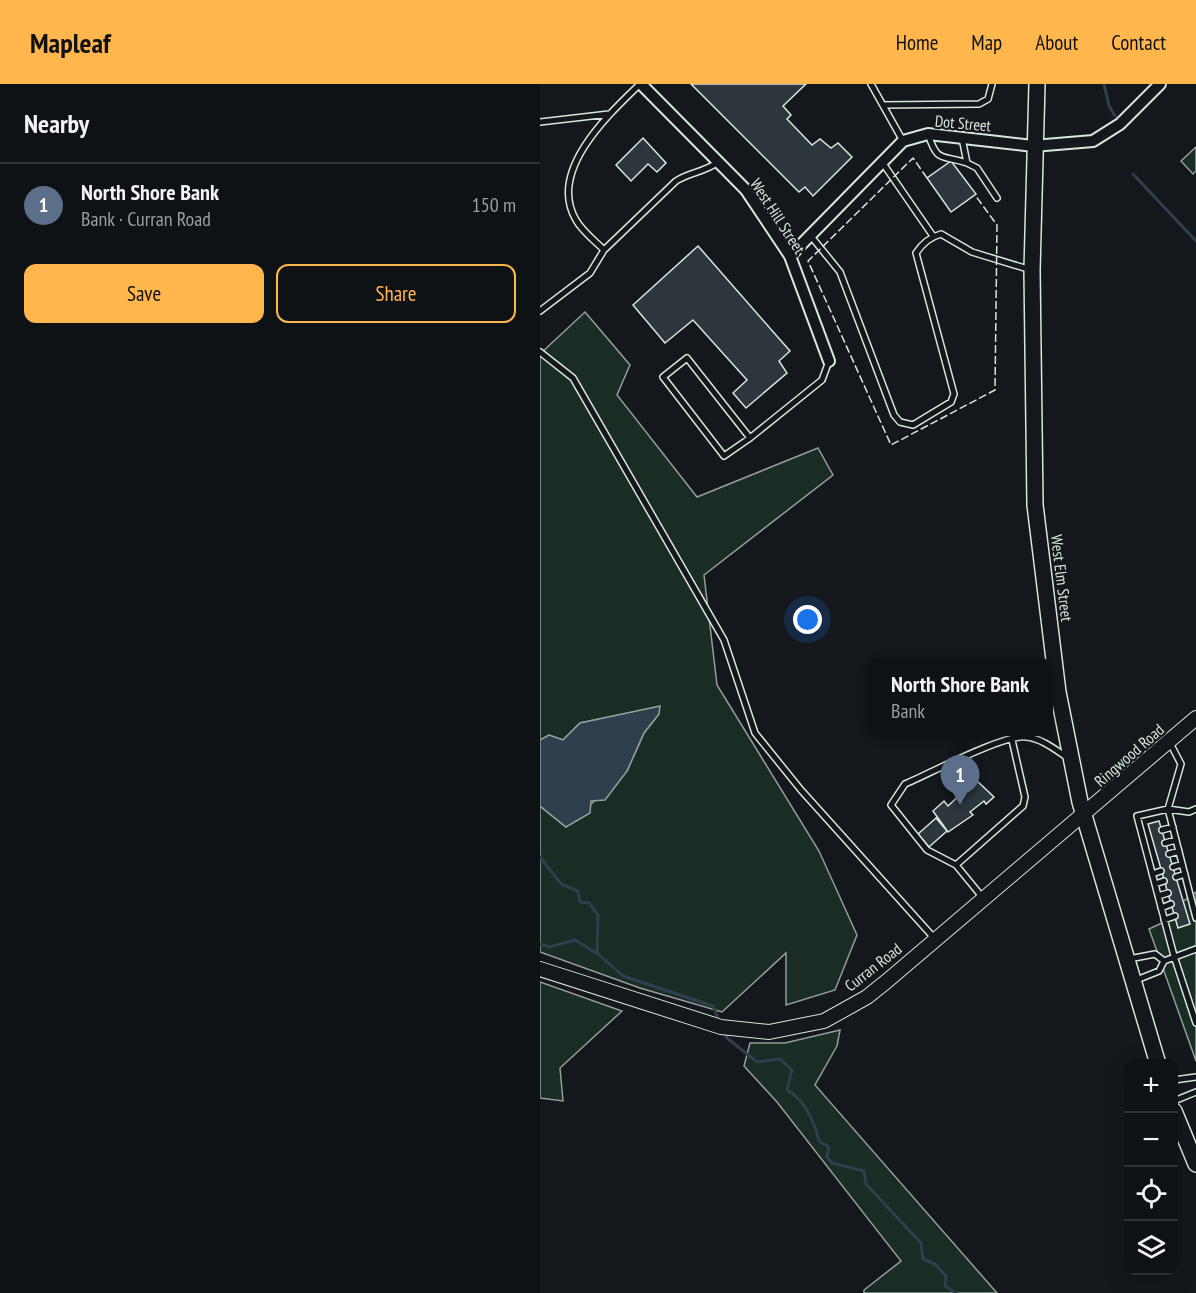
<!DOCTYPE html>
<meta charset="utf-8">
<style>
body{margin:0;font-family:"PT Sans Narrow",sans-serif;background:#181b1e;color:#f1f3f6}
.controls{position:absolute;right:18px;bottom:18px;display:grid;overflow:hidden;border-radius:12px;box-shadow:0 6px 24px #0002}
.controls button{width:54px;height:54px;display:grid;place-items:center;padding:0;border:0;border-bottom:2px solid #2f3234;background:#0f1215;color:#f1f3f6;font:30px sans-serif}
.you{position:absolute;left:268px;top:536px;width:21px;height:21px;margin:-15px;border:4px solid #fff;border-radius:50%;background:#1a73e8;box-shadow:0 0 0 9px #1a73e833}
.badge{display:grid;place-items:center;width:39px;height:39px;border-radius:50%;background:#ffb74d;color:#fff;font-size:20px;font-weight:700}
.pin{position:absolute;translate:-50% -50px;filter:drop-shadow(0 2px 3px #0008)}
.pin::after{content:'';position:absolute;top:32px;width:21px;height:18px;background:inherit;clip-path:polygon(0 0,100% 0,50% 100%)}
.popup{position:absolute;left:327px;top:574px;width:186px;height:78px;box-sizing:border-box;display:grid;place-content:center;border-radius:12px;background:#0f1215;filter:drop-shadow(0 2px 4px #0005);font-size:20px;white-space:nowrap;color:#9b9ea0}
.popup b{font-size:22px;color:#f1f3f6}
.popup::after{content:'';position:absolute;left:50%;top:100%;margin-left:-12px;border:12px solid transparent;border-top-color:#0f1215}
.list{margin:0;padding:0;list-style:none}
h2{display:flex;justify-content:space-between;align-items:center;height:78px;margin:0;padding:0 24px;font-size:26px}
h2 small{font-size:20px;font-weight:400;color:#9b9ea0}
.list li{display:grid;grid-template-columns:39px 1fr auto;gap:18px;align-items:center;box-sizing:border-box;height:84px;padding:0 24px;border-top:2px solid #2f3234}
.list b{display:block;font-size:22px;white-space:nowrap}
.list p{margin:0;font-size:20px;white-space:nowrap;color:#9b9ea0}
.list em{font-size:20px;font-style:normal;color:#9b9ea0}
.actions{display:flex;gap:12px;padding:18px 24px}
.actions a{flex:1;padding:14px 0;border:2px solid #ffb74d;border-radius:12px;text-align:center;font-size:21px;color:#ffb74d}
.actions .main{background:#ffb74d;color:#111}
.icon{flex:none;width:33px;height:33px;fill:none;stroke:currentColor;stroke-width:2;stroke-linecap:round;stroke-linejoin:round}
.map{position:relative;flex:none;width:656px;height:1209px;overflow:hidden}
header{display:flex;align-items:center;gap:36px;box-sizing:border-box;height:84px;padding:0 30px;background:#ffb74d;color:#111}
header strong{font-size:28px}
nav{display:flex;gap:33px;margin-inline-start:auto;font-size:21px}
main{display:flex}
aside{flex:1;background:#0f1215}
.map>svg:first-child{display:block}
.green{fill:#1a2d24;stroke:#939e99;stroke-width:1.5}
.water{fill:#2f3f4d;stroke:#939e99;stroke-width:1.5}
.lines{fill:none;stroke-linecap:round;stroke-linejoin:round}
.stream{stroke:#2f3f4d;stroke-width:3}
.building{fill:#2c363c;stroke:#d8e6dc;stroke-width:1.5}
.lane-casing{stroke:#d8e6dc;stroke-width:8}
.street-casing{stroke:#d8e6dc;stroke-width:14}
.secondary-casing{stroke:#d8e6dc;stroke-width:16}
.primary-casing{stroke:#d8e6dc;stroke-width:18}
.lane{stroke:#14181c;stroke-width:5}
.street{stroke:#14181c;stroke-width:10}
.secondary{stroke:#14181c;stroke-width:14}
.primary{stroke:#14181c;stroke-width:15}
.fence{stroke:#d8e6dc;stroke-width:1.5;stroke-dasharray:8 3;stroke-linecap:butt}
.labels{text-anchor:middle;dominant-baseline:central;stroke-width:4.5;stroke-linejoin:round;paint-order:stroke}
.street-label{font-size:16px;fill:#d8e6dc;stroke:#14181c}
</style>
<header>
<strong>Mapleaf</strong>
<nav><a>Home</a><a>Map</a><a>About</a><a>Contact</a></nav>
</header>
<main>
<aside>
<h2>Nearby<small></small></h2>
<ul class="list">
<li><span class="badge" style="background:#5c6f8a">1</span><div><b>North Shore Bank</b><p>Bank · Curran Road</p></div><em>150 m</em></li>
</ul>
<div class="actions"><a class="main">Save</a><a>Share</a></div>
</aside>
<div class="map">
<svg width="656" height="1209" viewBox="0 0 656 1209">
<rect width="100%" height="100%" fill="#14181c"/>
<!-- green -->
<path class="green" d="M656,63V87L653,90L641,77Z
M45,228L90,281L77,311L157,413L278,364L293,391L164,491L177,601L279,767L317,851L295,906L246,921V869L182,928L100,904L0,868V722L26,743L87,687L104,649L119,630V623L40,639L23,656L9,651L0,656V270Z
M656,808V977L609,845L635,833L641,819Z
M0,898L82,927L20,984L23,1017L0,1014Z
M300,946L297,962L275,1001L457,1209H324V1206L361,1177L237,1018L204,982L210,959H245Z"/>
<!-- water -->
<path class="water" d="M120,622L119,630L104,649L87,687L65,716L51,717L50,729L26,743L0,722V656L9,651L23,656L40,639Z"/>
<g class="lines">
<!-- stream -->
<path class="stream" d="M564,0L569,22L575,32
M593,90L656,157
M0,773L21,800L38,807L40,818L49,819L58,831L57,869L83,892L173,922L180,939
M0,860L9,863L35,856L56,869
M184,947L187,954L217,978L240,975L252,986L247,1006C265,1016 274,1037 279,1057L289,1063L287,1073L292,1079L324,1087L326,1100L381,1159L383,1175L395,1180L406,1192L405,1202L416,1209"/>
</g>
<!-- building -->
<path class="building" d="M151,0H266L243,22L251,31L247,35L272,61L280,55L291,64L298,59L312,73L273,112L265,103L259,108Z
M103,54L126,79L117,88L108,80L91,97L76,81Z
M411,77L436,110L411,128L387,94Z
M158,162L250,267L239,277L247,289L206,324L193,309L207,296L153,236L125,259L93,221Z
M427,692L433,699L436,696L454,713L446,720L444,717L430,728L433,731L408,748L393,727L404,717L408,722L424,707L418,700Z
M396,734L407,747L389,763L378,750Z
M619,737L650,840L638,844L608,740Z"/>
<g class="lines">
<!-- lane casing -->
<g class="lane-casing">
<path id="lane" d="M100,0C69,30 7,87 36,136C42,147 55,157 64,166L136,97C150,88 165,88 178,78
M331,0L363,57
M343,21L439,20L448,15L452,0
M0,38L69,30
M388,50C398,80 401,70 427,79
M422,54L427,79L437,84L457,114
M342,78L393,152
M270,151L300,188L354,331L360,338L373,341L411,318L414,310L376,169C382,160 390,153 401,150L432,168L491,186
M0,227L50,189L64,166
M0,268L33,294L184,556L215,649L261,706L395,855
M210,354L184,372L123,293L147,274L210,354L282,296L289,277
M508,624L516,612
M630,659L641,680L628,725L656,834
M656,725L649,728L628,725L597,732L634,872L656,939
M622,746L633,743
M625,759L636,756
M629,770L639,767
M416,781L483,722L485,713L472,656
M633,783L642,780
M612,790L621,787
M636,793L645,790
M615,800L624,797
M618,812L628,809
M443,814L416,781L387,766L351,721L365,700C389,690 464,650 486,653C501,654 516,666 528,674
M621,824L631,820
M624,836L635,832
M589,875L615,870L624,877
M594,897L619,887L624,877L656,865
M634,996L656,993
M634,1017L656,1008"/>
</g>
<!-- street casing -->
<g class="street-casing">
<path id="street" d="M101,0L206,106L250,172L289,277
M250,172L363,57L388,50L493,62L553,57L580,40L620,0"/>
</g>
<!-- secondary casing -->
<g class="secondary-casing">
<path id="secondary" d="M0,885L181,943L229,948L284,937L327,913L347,897L656,634"/>
</g>
<!-- primary casing -->
<g class="primary-casing">
<path id="primary" d="M497,0L492,186L495,421L518,608L540,718L618,980
M634,1027L656,1080"/>
</g>
<!-- lane -->
<use href="#lane" class="lane"/>
<!-- street -->
<use href="#street" class="street"/>
<!-- secondary -->
<use href="#secondary" class="secondary"/>
<!-- primary -->
<use href="#primary" class="primary"/>
<!-- fence -->
<path class="fence" d="M387,94L373,74L268,177L351,361L455,306L457,141L435,111"/>
</g>
<g class="labels">
<!-- street labels -->
<g class="street-label">
<text transform="translate(423 39) rotate(5)">Dot Street</text>
<text transform="translate(238 132) rotate(57)">West Hill Street</text>
<text transform="translate(522 494) rotate(83)">West Elm Street</text>
<text transform="translate(589 671) rotate(-41)">Ringwood Road</text>
<text transform="translate(333 883) rotate(-38)">Curran Road</text>
</g>
</g>
</svg>
<div class="controls">
<button>+</button>
<button>−</button>
<button><svg class="icon" aria-label="locate" viewBox="0 0 24 24"><circle cx="12" cy="12" r="6"/><path d="M12 2v4M12 18v4M2 12h4M18 12h4"/></svg></button>
<button><svg class="icon" aria-label="layers" viewBox="0 0 24 24"><path d="M12 4l9 5-9 5-9-5zM3 14l9 5 9-5"/></svg></button>
</div>
<div class="you"></div>
<div class="pin badge" style="left:420px;top:721px;background:#5c6f8a">1</div>
<div class="popup"><b>North Shore Bank</b>Bank</div>
</div>
</main>
